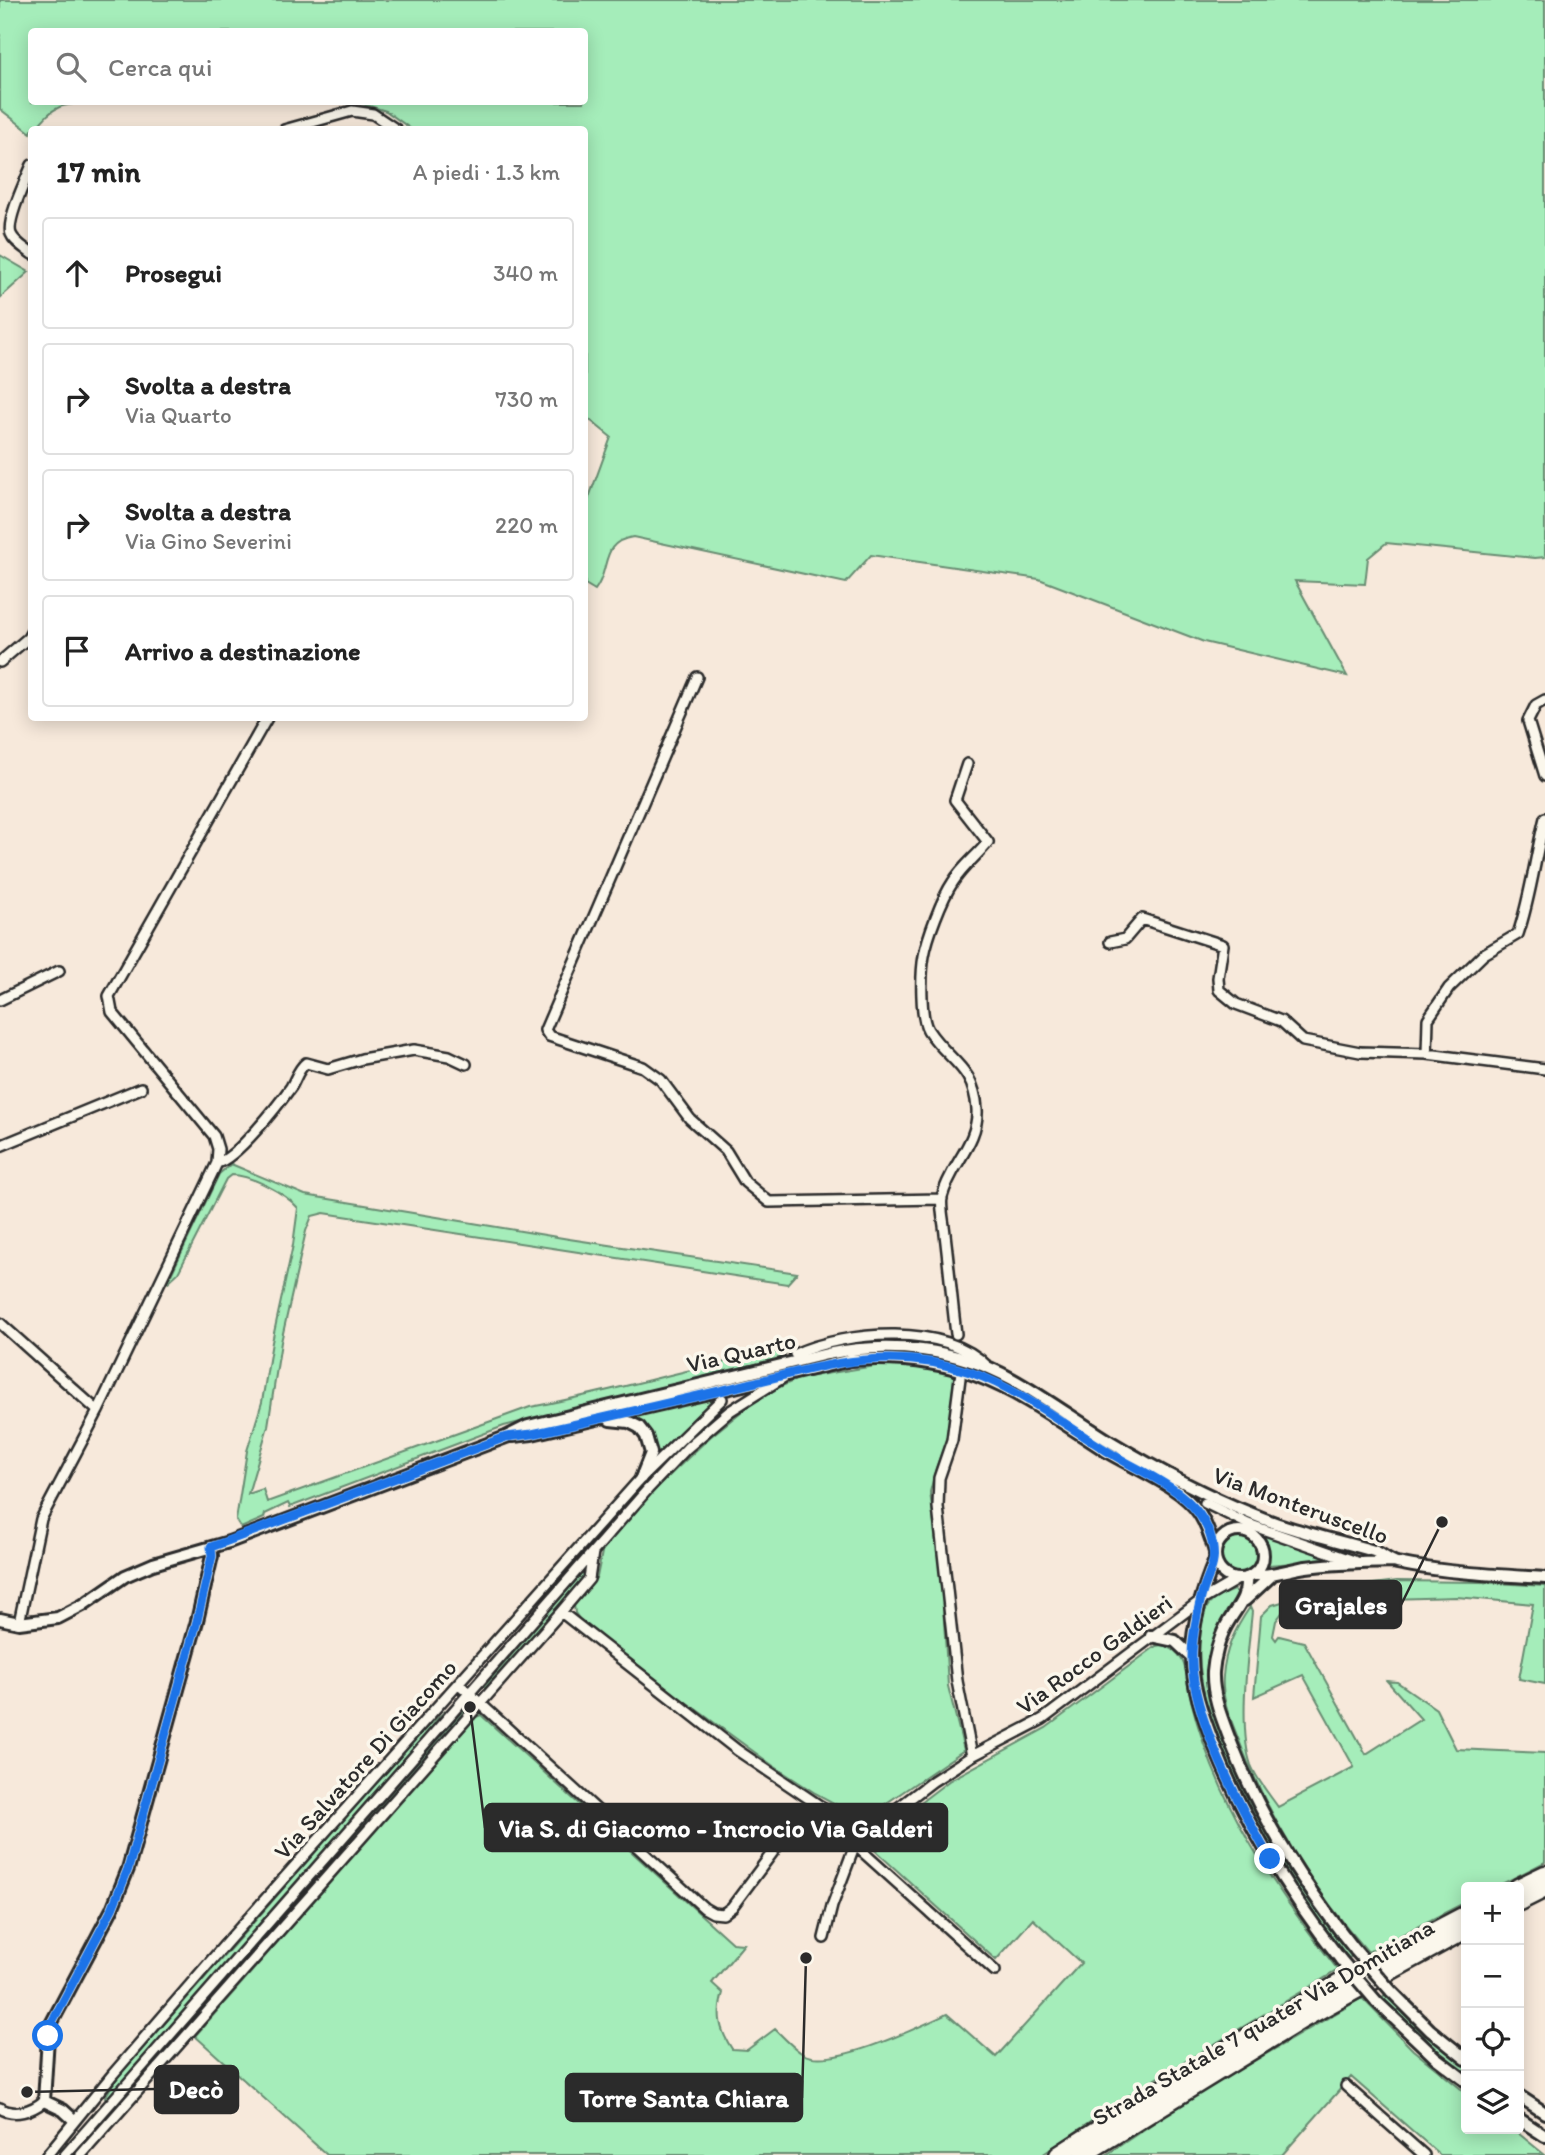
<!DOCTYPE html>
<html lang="it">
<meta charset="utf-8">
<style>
body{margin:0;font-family:Itim,sans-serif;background:#f6f6f6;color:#222}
.controls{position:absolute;right:21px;bottom:21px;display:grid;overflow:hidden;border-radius:7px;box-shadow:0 4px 18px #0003}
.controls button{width:63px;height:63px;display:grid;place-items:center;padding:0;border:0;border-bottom:2px solid #e0e0e0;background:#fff;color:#222;font:35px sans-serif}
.stop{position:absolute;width:21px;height:21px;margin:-16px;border:5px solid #1a73e8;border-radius:50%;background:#fff}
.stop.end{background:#1a73e8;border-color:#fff;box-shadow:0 2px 7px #0008}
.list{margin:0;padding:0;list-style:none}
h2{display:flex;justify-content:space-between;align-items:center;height:91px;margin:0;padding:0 28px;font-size:30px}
h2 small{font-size:23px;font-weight:400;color:#767676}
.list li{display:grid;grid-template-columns:46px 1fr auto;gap:21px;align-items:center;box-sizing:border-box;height:112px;margin:0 14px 14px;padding:0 14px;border:2px solid #e0e0e0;border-radius:7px}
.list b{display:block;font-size:26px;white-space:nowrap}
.list p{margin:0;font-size:23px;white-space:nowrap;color:#767676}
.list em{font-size:23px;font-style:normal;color:#767676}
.icon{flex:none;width:38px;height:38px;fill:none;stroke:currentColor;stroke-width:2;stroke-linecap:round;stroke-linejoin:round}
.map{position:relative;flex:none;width:1545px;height:2155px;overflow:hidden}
.search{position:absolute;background:#fff;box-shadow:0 4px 18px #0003;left:28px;top:28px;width:560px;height:77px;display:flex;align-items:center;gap:18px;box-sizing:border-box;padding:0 24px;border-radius:7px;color:#767676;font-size:26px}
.panel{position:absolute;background:#fff;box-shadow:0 4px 18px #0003;left:28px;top:126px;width:560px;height:595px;border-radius:7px}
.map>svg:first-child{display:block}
.green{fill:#a5edba;stroke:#688c72;stroke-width:2}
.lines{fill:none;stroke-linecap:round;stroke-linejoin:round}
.minor-tunnel{stroke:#cec3b8;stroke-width:9;stroke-dasharray:9 4.5;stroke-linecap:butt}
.minor-casing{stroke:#2b2b2b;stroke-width:14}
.tertiary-casing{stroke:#2b2b2b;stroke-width:16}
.trunk-casing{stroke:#2b2b2b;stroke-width:21}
.minor{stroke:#fbf7ec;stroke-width:9}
.tertiary{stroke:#fbf7ec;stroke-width:10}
.trunk{stroke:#fbf7ec;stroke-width:16}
.tertiary-bridge-casing{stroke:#2b2b2b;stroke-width:16;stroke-linecap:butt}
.tertiary-bridge{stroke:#fbf7ec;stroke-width:10}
.route{stroke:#1a73e8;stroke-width:9}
.labels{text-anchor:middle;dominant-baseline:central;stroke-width:7;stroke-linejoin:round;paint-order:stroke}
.street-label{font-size:24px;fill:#2b2b2b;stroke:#fbf7ec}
.leader{fill:none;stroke:#2b2b2b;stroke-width:2.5}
.callout-dot{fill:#2b2b2b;stroke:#fbf7ec;stroke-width:2.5}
.callout{fill:#2b2b2b;stroke:#2b2b2b;stroke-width:2.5}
.callout-label{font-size:26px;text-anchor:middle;font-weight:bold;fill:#fff}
</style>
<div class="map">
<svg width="1545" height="2155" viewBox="0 0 1545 2155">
<rect width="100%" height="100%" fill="#f7e9db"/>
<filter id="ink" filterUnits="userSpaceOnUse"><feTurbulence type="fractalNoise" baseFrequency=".0143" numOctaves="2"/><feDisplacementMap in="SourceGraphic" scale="14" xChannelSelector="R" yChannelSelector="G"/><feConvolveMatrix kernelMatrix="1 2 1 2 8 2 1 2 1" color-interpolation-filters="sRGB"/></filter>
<g filter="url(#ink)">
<!-- green -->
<path class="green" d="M0,0H1545V557L1535,558L1386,543L1368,558L1365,584L1295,581L1347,676L1204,642L1039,579L871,555L846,583L633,537C599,542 611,570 595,590L585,584V503H587L611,437L585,416L584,130L411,129L386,111L356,102H584V32H32V102H94C64,104 53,104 36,129L32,130L31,133L0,109Z
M0,255L29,272L0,298Z
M231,1164L305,1195L569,1239L797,1273L787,1284L324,1213L312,1216L306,1231L281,1342L268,1426L248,1494L263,1489L267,1502L530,1407C618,1391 702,1363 791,1350L794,1357L764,1362L504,1426L290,1507L288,1503L265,1514L264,1518L241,1528L236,1520L247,1451L262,1402L272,1342L293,1245L298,1208C285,1193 251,1175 231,1175L226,1179L178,1273L167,1283L219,1174Z
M887,1364L955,1372L947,1438L936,1468L930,1492L942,1588L948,1686L964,1750L872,1813L854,1814L815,1793L772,1765L675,1694L580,1620L575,1613L574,1605L597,1577L603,1547L650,1494L710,1437L752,1403L775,1389L800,1378Z
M719,1395L722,1398L712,1401L655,1456L651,1435L636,1420L638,1414Z
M1263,1533L1336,1557L1335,1560L1268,1565V1550L1261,1536Z
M1221 1556a18 18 0 1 1 36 0a18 18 0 1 1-36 0Z
M582,1573L586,1576L486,1689L484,1687Z
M1397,1581L1479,1582L1545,1586V1684L1519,1679L1533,1604L1457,1597L1324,1601L1326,1590Z
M1234,1590L1239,1597C1223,1619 1211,1642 1208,1670C1206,1695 1216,1719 1225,1742C1255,1820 1298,1893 1352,1956L1347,1959C1285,1885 1191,1737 1200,1638C1201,1629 1202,1616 1207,1607C1213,1598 1224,1594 1234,1590Z
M1292,1599L1276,1621L1273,1636L1276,1640L1279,1636L1304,1642L1366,1754L1421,1719L1387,1681L1397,1682L1436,1709L1456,1749L1545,1753V1862L1496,1887H1466V1902L1368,1952C1313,1890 1267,1815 1238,1738C1230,1718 1221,1698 1223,1676C1225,1649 1235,1629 1250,1607L1252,1612C1248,1652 1238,1728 1251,1765C1257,1780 1269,1794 1278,1807L1354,1767L1303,1675L1254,1697L1261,1616L1272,1605Z
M1161,1645C1189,1650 1186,1678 1191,1700C1215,1801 1275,1890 1338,1970L1131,2094L1042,2155H327L195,2036L476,1717L481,1715L732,1943L744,1944L712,1983L723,1993C716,2015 720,2031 732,2049L747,2050L775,2029C783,2037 793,2048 803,2054C830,2070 919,2027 947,2014L996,2057L1081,1963L1033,1919L996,1960L870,1846L888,1827L950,1780L1046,1728L1156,1646Z
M468,1705L470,1707L119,2105L117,2103Z
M450,1707V1708L107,2099L105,2097L116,2079L418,1735Z
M1386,1994L1419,2027L1466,2067V2074L1414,2031L1381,1998Z
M1362,1998L1413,2050L1466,2093V2129H1513L1545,2155H1440L1351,2077L1282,2155H1106L1189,2099Z"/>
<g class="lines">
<!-- minor-tunnel -->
<path class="minor-tunnel" d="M771,1365L795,1354"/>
<!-- minor casing -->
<g class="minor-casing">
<path id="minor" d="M284,130L352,111L373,114L397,130
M32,165C26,179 6,221 11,234C14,242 25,248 32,254
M0,662L28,638L32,631
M697,677L545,1030L549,1036L643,1067L661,1080L690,1119L726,1151L745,1182L769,1202L942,1199
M1545,700L1536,705L1528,721L1545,776
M1110,942L1125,939L1142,919L1223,945L1218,978L1219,990L1236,1004L1281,1021L1303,1041L1360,1052L1427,1054L1428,1019L1449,988L1484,954L1518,934C1531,896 1535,857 1545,818
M0,1000L59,971
M1427,1054L1545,1069
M0,1146L141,1088
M217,1163C236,1159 279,1104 291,1087C296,1079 298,1069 306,1063L328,1069L362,1059L414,1050L449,1056L466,1064
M0,1323L98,1411
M956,1334C952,1301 949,1267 945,1234C944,1222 940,1207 942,1197C950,1165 979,1143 977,1109C974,1066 948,1061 928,1030C920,1017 921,972 924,956C927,938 942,898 953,882C962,867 977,856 988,842L955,800L967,764
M795,1354C846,1331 946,1322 988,1367
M960,1378L952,1440L939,1478L938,1507L957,1681L972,1756
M1205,1503L1248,1524L1357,1562
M561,1612L737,1750L820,1806L842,1818L861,1824L869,1830
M19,1623L41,1519L98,1411L217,1163L218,1149L214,1136L112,1012L109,996L267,718
M459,1684L704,1908L713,1913L723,1914L732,1907L787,1833L798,1828H806L855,1845L869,1830L933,1781L972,1756L1043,1719L1200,1601L1238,1579
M824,1938L832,1906L855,1845L995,1971
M1346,2086L1424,2155
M0,2108C14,2117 32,2111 44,2101
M47,2155L113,2074L228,1941L641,1478L722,1399
M65,2155L648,1489L687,1448L730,1411L784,1377
M81,2155L561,1612L589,1579L593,1552"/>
</g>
<!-- tertiary casing -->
<g class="tertiary-casing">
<path id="tertiary" d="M610,1420L629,1422L639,1427L646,1436L651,1453L641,1478
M513,1436L532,1434L851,1360C967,1352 1015,1392 1106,1451C1135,1469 1180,1485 1199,1513C1207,1525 1211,1538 1215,1552
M1215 1555a24 24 0 1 1 48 0a24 24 0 1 1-48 0Z
M1215,1560C1203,1588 1191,1627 1192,1658C1192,1688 1204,1718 1214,1745C1245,1824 1289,1894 1341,1960
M1253,1575C1272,1576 1287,1570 1306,1567C1336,1563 1364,1563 1394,1562
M1246,1578C1248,1599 1235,1609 1226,1626C1219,1639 1214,1658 1213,1672C1212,1695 1222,1719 1230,1740C1259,1817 1304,1886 1356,1951
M1245,1600L1271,1576
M0,1619L19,1623L58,1618L83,1605L125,1576L153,1564L229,1542L506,1437L528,1426L827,1354C889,1341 956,1348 1012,1379C1046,1398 1077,1421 1111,1442C1156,1469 1203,1494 1252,1514C1292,1531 1333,1539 1374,1551C1382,1554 1389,1561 1397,1563C1446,1573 1496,1575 1545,1578
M1151,1636L1175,1641L1192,1657
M1391,1991L1430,2030L1466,2059
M1376,2001L1436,2058L1466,2081
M1519,2096L1545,2113
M1519,2119L1545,2136
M74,2120L63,2110L44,2101L48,2037L51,2024L112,1909L128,1869L197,1621L212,1556L211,1547"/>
</g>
<!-- trunk casing -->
<g class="trunk-casing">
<path id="trunk" d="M1518,1887L1545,1874
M1519,1902L1545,1889
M1058,2155C1191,2069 1325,1987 1466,1914
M1083,2155L1302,2020L1466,1930"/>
</g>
<!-- minor -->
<use href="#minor" class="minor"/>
<!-- tertiary -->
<use href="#tertiary" class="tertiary"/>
<!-- trunk -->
<use href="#trunk" class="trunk"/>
<!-- tertiary-bridge casing -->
<g class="tertiary-bridge-casing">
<path id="tertiary-bridge" d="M1356,1951L1391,1991
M1341,1960L1376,2001"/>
</g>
<!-- tertiary-bridge -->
<use href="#tertiary-bridge" class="tertiary-bridge"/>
</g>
</g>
<g class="lines" filter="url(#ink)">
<!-- route -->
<path class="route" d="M48,2036L51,2024L112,1909L128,1869L197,1621L212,1556L211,1547L506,1437L532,1434C596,1420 660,1405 724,1390C809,1370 883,1342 970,1372C1021,1390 1062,1423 1107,1451C1144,1475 1195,1490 1210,1535C1220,1567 1206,1573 1200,1602C1196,1619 1192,1639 1192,1657C1191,1716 1241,1808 1270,1859"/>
</g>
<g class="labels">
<!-- street labels -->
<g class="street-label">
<text transform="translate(741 1352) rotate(-13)">Via Quarto</text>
<text transform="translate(1301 1505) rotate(20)">Via Monteruscello</text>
<text transform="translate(1094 1654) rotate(-36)">Via Rocco Galdieri</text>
<text transform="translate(365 1759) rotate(-48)">Via Salvatore Di Giacomo</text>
<text transform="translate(1263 2022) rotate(-30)">Strada Statale 7 quater Via Domitiana</text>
</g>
</g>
<!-- callouts -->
<path class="leader" d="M1442 1522L1401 1605M470 1707L485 1828M27 2092L155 2089M806 1958L802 2098"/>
<g class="callout-dot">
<circle cx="1442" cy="1522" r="7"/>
<circle cx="470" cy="1707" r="7"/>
<circle cx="27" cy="2092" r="7"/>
<circle cx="806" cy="1958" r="7"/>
</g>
<g class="callout">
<rect x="1280" y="1581" width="121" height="47" rx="7"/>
<rect x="485" y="1804" width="462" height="47" rx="7"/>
<rect x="155" y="2066" width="83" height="47" rx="7"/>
<rect x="566" y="2074" width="236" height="47" rx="7"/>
</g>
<g class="callout-label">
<text x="1341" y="1614">Grajales</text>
<text x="716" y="1837">Via S. di Giacomo - Incrocio Via Galderi</text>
<text x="196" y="2098">Decò</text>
<text x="684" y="2107">Torre Santa Chiara</text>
</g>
</svg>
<div class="controls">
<button>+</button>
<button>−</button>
<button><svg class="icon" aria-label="locate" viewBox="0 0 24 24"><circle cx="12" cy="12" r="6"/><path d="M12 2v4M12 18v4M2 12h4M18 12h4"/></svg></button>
<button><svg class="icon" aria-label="layers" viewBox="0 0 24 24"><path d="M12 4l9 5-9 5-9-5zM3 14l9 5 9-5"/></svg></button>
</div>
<div class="stop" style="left:48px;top:2036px"></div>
<div class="stop end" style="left:1270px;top:1859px"></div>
<div class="search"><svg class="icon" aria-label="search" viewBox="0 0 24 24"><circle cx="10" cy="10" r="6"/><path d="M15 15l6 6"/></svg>Cerca qui</div>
<section class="panel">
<h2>17 min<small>A piedi · 1.3 km</small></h2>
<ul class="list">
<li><svg class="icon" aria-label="ahead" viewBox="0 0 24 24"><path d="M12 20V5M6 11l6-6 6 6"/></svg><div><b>Prosegui</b></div><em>340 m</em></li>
<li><svg class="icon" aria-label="right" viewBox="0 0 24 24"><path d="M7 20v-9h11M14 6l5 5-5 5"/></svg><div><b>Svolta a destra</b><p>Via Quarto</p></div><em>730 m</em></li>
<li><svg class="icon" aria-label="right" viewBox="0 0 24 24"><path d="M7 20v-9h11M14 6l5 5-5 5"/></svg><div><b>Svolta a destra</b><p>Via Gino Severini</p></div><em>220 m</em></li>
<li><svg class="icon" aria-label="arrive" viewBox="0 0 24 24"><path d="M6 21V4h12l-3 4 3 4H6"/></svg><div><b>Arrivo a destinazione</b></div></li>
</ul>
</section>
</div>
